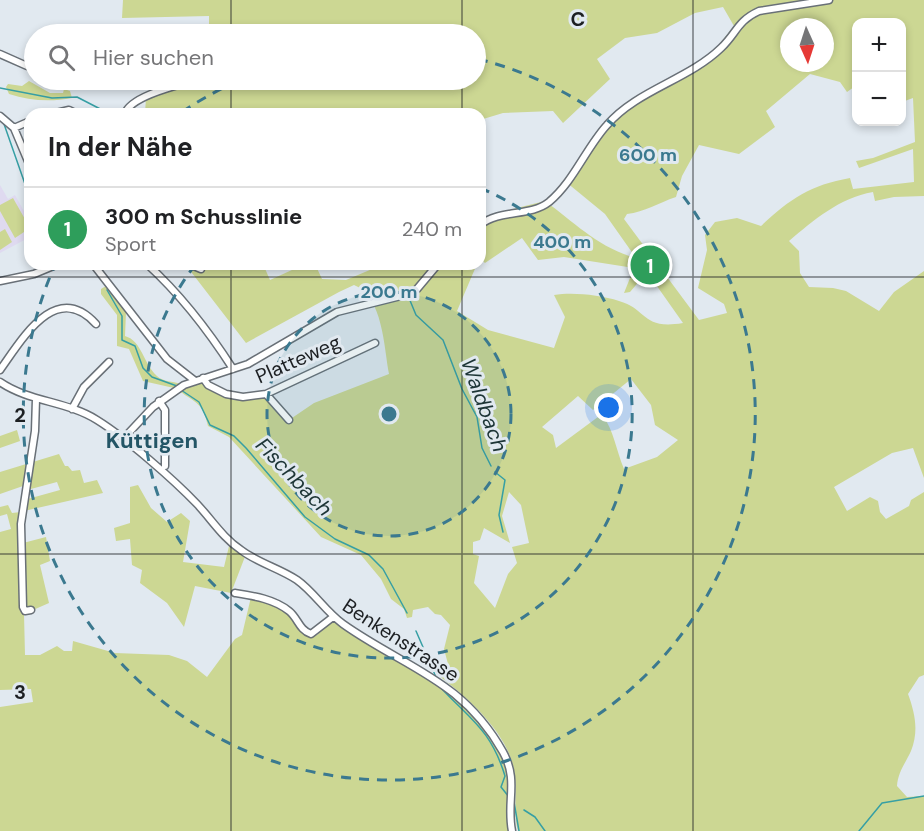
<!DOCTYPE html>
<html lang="de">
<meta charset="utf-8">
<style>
body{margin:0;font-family:"DM Sans",sans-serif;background:#f6f6f6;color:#202124}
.controls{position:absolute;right:18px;top:18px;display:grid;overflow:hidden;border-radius:12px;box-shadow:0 3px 9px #0003}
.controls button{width:54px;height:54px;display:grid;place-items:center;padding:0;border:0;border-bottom:2px solid #e0e0e0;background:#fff;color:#202124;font:30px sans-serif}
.compass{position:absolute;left:780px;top:18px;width:54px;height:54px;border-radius:50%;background:#fff;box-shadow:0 3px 9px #0003;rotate:177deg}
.you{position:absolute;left:609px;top:408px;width:21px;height:21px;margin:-15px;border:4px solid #fff;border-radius:50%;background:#1a73e8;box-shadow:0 0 0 9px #1a73e833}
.badge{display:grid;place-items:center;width:39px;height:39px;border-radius:50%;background:#2563eb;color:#fff;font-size:20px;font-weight:700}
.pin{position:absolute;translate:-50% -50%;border:3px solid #fff;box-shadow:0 2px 6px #0006}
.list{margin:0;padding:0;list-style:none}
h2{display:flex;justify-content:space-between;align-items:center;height:78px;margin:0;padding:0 24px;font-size:26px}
h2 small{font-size:20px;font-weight:400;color:#757577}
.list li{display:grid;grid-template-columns:39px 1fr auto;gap:18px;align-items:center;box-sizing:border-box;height:84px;padding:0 24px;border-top:2px solid #e0e0e0}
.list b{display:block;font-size:22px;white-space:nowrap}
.list p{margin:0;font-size:20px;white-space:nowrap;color:#757577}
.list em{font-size:20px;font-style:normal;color:#757577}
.icon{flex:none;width:33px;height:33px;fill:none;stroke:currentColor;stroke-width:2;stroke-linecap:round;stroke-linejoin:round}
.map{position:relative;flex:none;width:924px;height:831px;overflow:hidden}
.search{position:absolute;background:#fff;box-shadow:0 3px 9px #0003;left:24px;top:24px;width:462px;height:66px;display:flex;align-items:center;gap:15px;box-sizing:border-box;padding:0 21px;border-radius:33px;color:#757577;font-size:22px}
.panel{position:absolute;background:#fff;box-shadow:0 3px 9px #0003;left:24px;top:108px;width:462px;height:162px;border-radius:18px}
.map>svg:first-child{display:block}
.education{fill:#dfdaf0}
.green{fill:#ccd793;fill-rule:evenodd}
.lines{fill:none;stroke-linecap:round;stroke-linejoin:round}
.stream{stroke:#369fa4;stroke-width:1.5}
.minor-casing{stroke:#697077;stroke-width:9}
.minor{stroke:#fff;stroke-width:6}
.grid{fill:none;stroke:#1c1f22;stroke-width:1.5;stroke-opacity:0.55}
.ring{fill:none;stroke:#3b798f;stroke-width:3;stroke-dasharray:10 8}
.labels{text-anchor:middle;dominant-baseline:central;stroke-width:6;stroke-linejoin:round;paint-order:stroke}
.street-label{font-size:20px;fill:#1c1f22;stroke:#e1e9f0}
.water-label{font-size:21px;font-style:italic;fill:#1d3536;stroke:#e1e9f0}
.quarter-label{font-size:22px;font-weight:bold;fill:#235566;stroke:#e1e9f0}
.grid-label{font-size:20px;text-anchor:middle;font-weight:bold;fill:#1c1f22;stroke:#e1e9f0;stroke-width:6;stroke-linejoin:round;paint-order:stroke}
.centre{fill:#3b798f;stroke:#e1e9f0;stroke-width:3}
.ring-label{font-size:18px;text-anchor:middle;font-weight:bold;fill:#3b798f;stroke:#e1e9f0;stroke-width:6;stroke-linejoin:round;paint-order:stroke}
</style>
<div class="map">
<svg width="924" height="831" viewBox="0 0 924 831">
<rect width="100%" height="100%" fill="#e1e9f0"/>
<!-- education -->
<path class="education" d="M0,185L8,199L15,195L30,222V237L0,253Z"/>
<!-- green -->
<path class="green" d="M123,0H924V196L894,197L875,201L873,192C839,198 814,220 789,241L799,251L800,273L809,287L833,288L846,291L879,311L894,292L924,271V478L913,448L892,453L834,487L847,511L870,497L878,501L880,512L886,519L909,506L911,500L924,492V675L919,677L908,694C915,713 919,731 911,751C905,764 898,772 897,786L907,797L924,796V831H518C513,814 517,794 515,776C511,735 468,698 438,675L448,664L444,649L450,625L441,615L435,614L428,607L413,610L412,617L407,618L404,609L391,599L381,579L361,555L321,537L229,437L208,426C202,400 194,403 177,389L203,378L226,394H266L289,420L314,403L389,374C384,348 383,296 354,285L339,292L246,343L185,264H263L270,280L305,264H315L322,279L346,280L384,264H477L457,311L488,330L554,348L565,317L554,295C573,292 600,295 619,301C648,309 641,330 683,323L647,272L630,292L624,293L634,268L564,257L538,260L522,238L485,263L480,258V212L485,219L505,211L545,201C575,223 599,248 636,258L605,214L566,182L604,125L714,51L734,26L723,7L695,13L657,33L625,38L597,59L610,79L563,123L553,111L503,113L480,120V114H145L146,97L151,95L145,80L113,87L114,80H476V34H209V16L122,18ZM856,22H902V102L913,98L915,142L873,158L856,161L859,168L913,149L914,182L853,189L850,178C810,185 790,199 761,226L737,218L715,222L705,235L707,250L698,288L724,304L727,313L699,320L624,219L627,214C645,212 658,203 676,197L682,176L699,145L739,154L775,127L766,111L810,74L840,82L847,92L854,87L856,91ZM789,27H825V63H789ZM631,379L651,405L655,425L678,440L657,457L624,469C616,450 614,431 602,414L556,448L553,435L542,427L578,396L593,410ZM509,492L521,505L529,543L512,547L517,563L508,574L495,608L474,583L479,556L473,554V542L480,540L484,528L510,543L502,516Z
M29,81L50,93H63L64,89L70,91L72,98C51,102 30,101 9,94L6,87L8,84L22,86Z
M13,198L30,228L15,238L0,211V205Z
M5,229L12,242L0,250V232Z
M106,286L126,312L125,336C142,341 143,363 157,376C163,382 173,381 180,384L174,388L143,381L129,349L117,346V315L101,294V289Z
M17,430L20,441L0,448V436Z
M59,454L65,466H68L72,471L80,470L84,483L97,480L103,493L24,511V500L60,490L57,482L27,490L23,486L0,494V472Z
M138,485L151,508L167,522L181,513L190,521L183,562L224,567L230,542L246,554L231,593L195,586L184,627L167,603L140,583L142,570L132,565L130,539L116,541L114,528L130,523V487Z
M8,505L12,513L21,512L23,543L46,537L50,561L40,565L49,603L24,614L25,655H40L57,646L64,651H72L73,641L115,653L169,655L187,661L207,677L235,639L242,635L251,597C277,603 291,616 309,636L317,635L333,620C396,658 490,697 509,776C513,793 510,814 510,831H0V707L33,702L31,689L0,690V532L11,529L7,514L0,516V507Z"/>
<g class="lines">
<!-- stream -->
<path class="stream" d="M0,88L52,98L77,97L110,114
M4,124L25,184
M107,290L122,316V340L135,346L143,368L152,377L177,386
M409,298L416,315L443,340L462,389L477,417L482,448L491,466
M181,390L199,402L210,425L234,436L246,448L305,517L335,539L369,555L383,569L407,613
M495,472L505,480L499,515L503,532
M416,631L436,677
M441,688C471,720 491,730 505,776L501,787L509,797
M514,802L519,831
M524,810L535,817L545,831
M859,831L882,803L924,796"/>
<!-- minor casing -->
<g class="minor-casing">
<path id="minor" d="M0,54L27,66
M52,114L69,110L77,114
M125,114C130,96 179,85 196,80
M0,116L14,128L30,166
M14,128L30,121
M480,225C500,209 530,217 549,202C574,181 586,148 607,125C637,90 688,80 721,48C737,33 737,21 759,11L829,0
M93,264L167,359L194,380
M147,264C181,295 208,330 233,369
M189,264L201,269
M0,281L34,274L58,264
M0,370C23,338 56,280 96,324
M203,378L208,385L226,394L243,397L266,394L375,343
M0,382C29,402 67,401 97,420C126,438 173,479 197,504C212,520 223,538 241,550C258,563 279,568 297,580C314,592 325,611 343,624C405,668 462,679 503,752C519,781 506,801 512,831
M266,394L289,420
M159,401L165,410V466
M72,409L84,387L109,362
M123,439L153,407L184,385L248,364L337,312L409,294L417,289L438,264
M235,593C254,596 274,599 289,611C298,618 299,630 311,634L333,617
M31,610L25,611L23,607L21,524L35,431L36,399"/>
</g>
<!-- minor -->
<use href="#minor" class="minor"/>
</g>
<!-- grid -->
<path class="grid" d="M231,0V34M462,0V34M693,0V831M231,80V114M462,80V114M231,264V831M462,264V831M0,277H924M0,554H924"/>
<!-- distance rings -->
<circle cx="389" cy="414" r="122" fill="#3b798f" fill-opacity=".12"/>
<g class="ring">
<circle cx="389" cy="414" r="122"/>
<path d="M480 188A244 244 0 1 1 195 265"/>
<path d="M182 112A366 366 0 0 1 240 80M478 59A366 366 0 1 1 55 265"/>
</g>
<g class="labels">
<!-- street labels -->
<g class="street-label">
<text transform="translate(298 359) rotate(-24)">Platteweg</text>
<text transform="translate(401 640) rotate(33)">Benkenstrasse</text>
</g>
<!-- water labels -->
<g class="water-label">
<text transform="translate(484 405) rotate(70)">Waldbach</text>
<text transform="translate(294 477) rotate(46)">Fischbach</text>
</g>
<!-- quarter labels -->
<g class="quarter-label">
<text x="152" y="440">Küttigen</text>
</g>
</g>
<g class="grid-label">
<text x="578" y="26">C</text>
<text x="20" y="422">2</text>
<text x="20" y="699">3</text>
</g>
<circle cx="389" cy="414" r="9" class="centre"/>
<g class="ring-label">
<text x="648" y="161">600 m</text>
<text x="562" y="248">400 m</text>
<text x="389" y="298">200 m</text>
</g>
</svg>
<div class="controls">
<button>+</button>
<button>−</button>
</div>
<svg class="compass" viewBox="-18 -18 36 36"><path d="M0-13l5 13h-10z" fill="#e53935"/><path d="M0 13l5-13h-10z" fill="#757577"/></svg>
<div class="you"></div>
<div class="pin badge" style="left:650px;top:265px;background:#2e9e5b">1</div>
<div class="search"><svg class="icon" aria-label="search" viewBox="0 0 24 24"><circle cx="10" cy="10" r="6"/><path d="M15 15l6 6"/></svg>Hier suchen</div>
<section class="panel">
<h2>In der Nähe<small></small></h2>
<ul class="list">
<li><span class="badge" style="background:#2e9e5b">1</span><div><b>300 m Schusslinie</b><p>Sport</p></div><em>240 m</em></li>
</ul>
</section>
</div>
